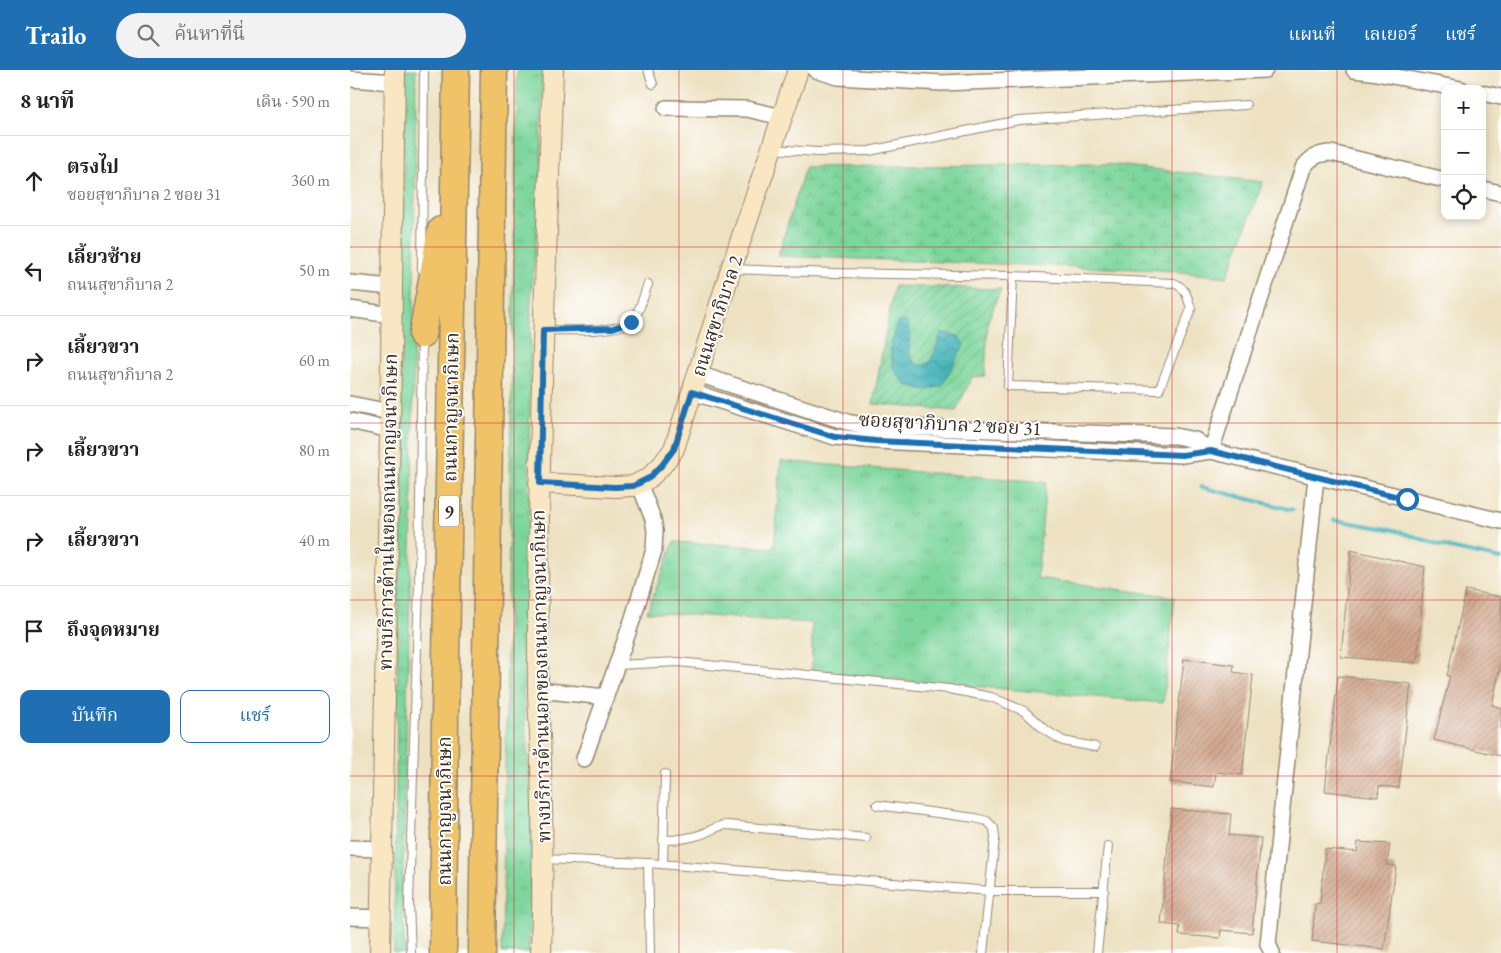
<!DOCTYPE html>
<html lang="th">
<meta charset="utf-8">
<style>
body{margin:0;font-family:"EB Garamond","Noto Serif Thai",serif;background:#f2f2f2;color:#222}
.controls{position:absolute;right:15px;top:15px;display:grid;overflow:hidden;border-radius:10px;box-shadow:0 2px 8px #0003}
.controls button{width:45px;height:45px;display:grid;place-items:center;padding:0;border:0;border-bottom:1px solid #e0e0e0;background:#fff;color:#222;font:25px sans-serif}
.stop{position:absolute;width:15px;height:15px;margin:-11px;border:4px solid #1f6fb2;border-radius:50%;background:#fff}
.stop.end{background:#1f6fb2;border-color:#fff;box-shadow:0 1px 5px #0008}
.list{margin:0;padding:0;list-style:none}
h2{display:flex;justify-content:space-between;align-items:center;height:65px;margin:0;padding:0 20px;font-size:21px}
h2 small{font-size:16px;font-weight:400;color:#767676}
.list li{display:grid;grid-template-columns:32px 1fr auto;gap:15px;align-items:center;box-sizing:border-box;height:90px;padding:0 20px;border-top:1px solid #e0e0e0}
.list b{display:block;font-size:19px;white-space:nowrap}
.list p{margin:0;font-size:16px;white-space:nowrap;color:#767676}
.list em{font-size:16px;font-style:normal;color:#767676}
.actions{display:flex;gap:10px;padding:15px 20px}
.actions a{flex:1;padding:11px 0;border:1px solid #1f6fb2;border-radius:10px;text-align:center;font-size:18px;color:#1f6fb2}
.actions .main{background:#1f6fb2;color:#fff}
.icon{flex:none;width:28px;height:28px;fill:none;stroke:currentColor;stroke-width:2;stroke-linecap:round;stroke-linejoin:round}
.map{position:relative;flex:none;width:1151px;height:883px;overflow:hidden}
header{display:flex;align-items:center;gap:30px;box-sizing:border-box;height:70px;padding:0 25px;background:#1f6fb2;color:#fff}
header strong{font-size:24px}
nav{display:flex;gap:28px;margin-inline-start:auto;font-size:18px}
.search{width:350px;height:45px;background:#f2f2f2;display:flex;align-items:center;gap:12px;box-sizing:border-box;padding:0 18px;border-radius:28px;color:#767676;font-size:19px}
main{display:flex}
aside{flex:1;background:#fff}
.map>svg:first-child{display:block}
.grass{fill:url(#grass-tufts);stroke:#5c805d}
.wetland{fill:url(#wetland-marsh);stroke:#5c805d}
.garden{fill:url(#garden-furrows);stroke:#5c805d}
.water{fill:url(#water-waves);stroke:#3e6e6b}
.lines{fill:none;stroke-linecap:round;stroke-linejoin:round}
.stream{stroke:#41b2b8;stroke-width:4}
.building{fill:url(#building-hatch)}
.lane-casing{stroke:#948670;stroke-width:10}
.street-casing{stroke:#948670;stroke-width:18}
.secondary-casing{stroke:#948670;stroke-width:22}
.highway-casing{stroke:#948670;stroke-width:29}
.lane{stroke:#fff;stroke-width:8}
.street{stroke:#fff;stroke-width:15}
.secondary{stroke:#f9e7c3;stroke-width:20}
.highway{stroke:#f1c369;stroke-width:26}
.route{stroke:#1f6fb2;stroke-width:6}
.grid{fill:none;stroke:#d62828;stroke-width:1;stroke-opacity:0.55}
.labels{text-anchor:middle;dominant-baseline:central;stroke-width:4;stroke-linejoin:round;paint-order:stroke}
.shield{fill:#fff;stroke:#766a62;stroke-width:1}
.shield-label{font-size:18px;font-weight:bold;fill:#3b2a1e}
.street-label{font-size:19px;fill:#3b2a1e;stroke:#fff}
</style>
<header>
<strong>Trailo</strong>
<div class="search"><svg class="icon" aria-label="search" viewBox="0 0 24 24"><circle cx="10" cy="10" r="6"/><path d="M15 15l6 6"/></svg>ค้นหาที่นี่</div>
<nav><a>แผนที่</a><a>เลเยอร์</a><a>แชร์</a></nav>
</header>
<main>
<aside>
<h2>8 นาที<small>เดิน · 590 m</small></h2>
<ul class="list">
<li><svg class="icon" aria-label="ahead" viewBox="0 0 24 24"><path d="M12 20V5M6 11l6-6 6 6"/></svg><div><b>ตรงไป</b><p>ซอยสุขาภิบาล 2 ซอย 31</p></div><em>360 m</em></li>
<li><svg class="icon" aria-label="left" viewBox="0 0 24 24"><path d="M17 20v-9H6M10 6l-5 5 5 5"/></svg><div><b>เลี้ยวซ้าย</b><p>ถนนสุขาภิบาล 2</p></div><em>50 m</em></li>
<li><svg class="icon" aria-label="right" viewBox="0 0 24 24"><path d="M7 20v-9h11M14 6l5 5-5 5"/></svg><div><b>เลี้ยวขวา</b><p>ถนนสุขาภิบาล 2</p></div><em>60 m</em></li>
<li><svg class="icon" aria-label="right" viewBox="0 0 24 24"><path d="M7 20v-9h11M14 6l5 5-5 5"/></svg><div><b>เลี้ยวขวา</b></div><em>80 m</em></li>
<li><svg class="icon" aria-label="right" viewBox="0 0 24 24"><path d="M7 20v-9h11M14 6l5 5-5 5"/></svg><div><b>เลี้ยวขวา</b></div><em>40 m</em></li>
<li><svg class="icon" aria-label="arrive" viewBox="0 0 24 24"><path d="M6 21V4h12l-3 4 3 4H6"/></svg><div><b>ถึงจุดหมาย</b></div></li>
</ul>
<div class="actions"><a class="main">บันทึก</a><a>แชร์</a></div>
</aside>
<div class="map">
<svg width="1151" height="883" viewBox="0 0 1151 883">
<defs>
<pattern id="grass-tufts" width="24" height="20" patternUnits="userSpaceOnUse" patternTransform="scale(1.25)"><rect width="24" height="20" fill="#7dd69c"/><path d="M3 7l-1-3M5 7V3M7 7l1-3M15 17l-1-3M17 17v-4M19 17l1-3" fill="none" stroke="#6db886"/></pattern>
<pattern id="wetland-marsh" width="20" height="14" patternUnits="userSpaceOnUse" patternTransform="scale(1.25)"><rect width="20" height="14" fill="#7dd69c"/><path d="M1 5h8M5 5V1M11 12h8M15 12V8" fill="none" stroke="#6db886"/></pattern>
<pattern id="garden-furrows" width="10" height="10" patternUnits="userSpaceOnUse" patternTransform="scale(1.25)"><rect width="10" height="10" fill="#7dd69c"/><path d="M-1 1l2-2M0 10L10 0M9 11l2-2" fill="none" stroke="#6db886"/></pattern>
<pattern id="water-waves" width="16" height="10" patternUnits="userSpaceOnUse" patternTransform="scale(1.25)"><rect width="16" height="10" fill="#41b2b8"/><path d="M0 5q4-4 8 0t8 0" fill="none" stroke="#389195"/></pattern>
<pattern id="building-hatch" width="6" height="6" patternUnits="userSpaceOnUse" patternTransform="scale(1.25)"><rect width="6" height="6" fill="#d3a98f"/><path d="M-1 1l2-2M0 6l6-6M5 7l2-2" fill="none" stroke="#ac8a74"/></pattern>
</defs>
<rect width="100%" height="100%" fill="#fff"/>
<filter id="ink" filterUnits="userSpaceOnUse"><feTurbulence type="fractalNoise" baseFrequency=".02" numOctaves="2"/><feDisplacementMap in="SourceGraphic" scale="10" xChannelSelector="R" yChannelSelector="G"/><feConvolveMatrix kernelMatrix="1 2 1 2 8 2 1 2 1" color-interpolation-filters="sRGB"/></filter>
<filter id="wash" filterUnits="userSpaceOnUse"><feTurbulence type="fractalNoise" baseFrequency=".0096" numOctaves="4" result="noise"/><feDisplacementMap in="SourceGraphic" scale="20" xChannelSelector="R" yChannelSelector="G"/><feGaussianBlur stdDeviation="1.12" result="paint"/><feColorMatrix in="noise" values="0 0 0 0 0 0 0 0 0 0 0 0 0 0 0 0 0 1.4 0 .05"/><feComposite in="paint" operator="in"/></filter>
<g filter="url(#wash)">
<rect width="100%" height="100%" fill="#ede1c1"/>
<!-- grass -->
<path class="grass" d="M55,0H66L62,442L52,827L55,883H44Z
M167,0H192L191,108L181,227L178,467L173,620L182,745L179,883H152Z
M431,391L696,412L687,508L825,527L813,633L462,602V553L297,542L324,472L424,478Z"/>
<!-- wetland -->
<path class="wetland" d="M759,94L913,112L877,207L810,200L428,186L455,97Z"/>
<!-- garden -->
<path class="garden" d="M544,216L651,219L638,251L635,306L622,307L606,341L523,334Z"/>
<!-- water -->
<path class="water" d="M555,251C565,259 556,275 561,286C563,290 566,293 569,296L580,292L585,281L591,262L608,266L614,275L592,316L576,320L556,315L544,300L540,279L547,253Z"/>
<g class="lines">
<!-- stream -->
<path class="stream" d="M851,417L943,440
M984,450L1044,460L1100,478L1151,489"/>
</g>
<g id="blocks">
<!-- building -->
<path class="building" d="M1001,480L1075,497L1067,593L991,587Z
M1116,520L1151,527V593L1142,635L1151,638V686L1084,670L1100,606H1097Z
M834,589L884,595L883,602L903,605L892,705L866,702L864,717L820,712Z
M988,606L1061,614L1049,718L1029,716L1028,727L975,721Z
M821,739L881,744L879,765L911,768L902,863L871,860L870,868L829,865L830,856L811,854Z
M1008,772L1040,774L1037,795L1046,796L1034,879L962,871L965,834L970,833L975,779L1007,782Z"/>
</g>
</g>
<g filter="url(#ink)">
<use href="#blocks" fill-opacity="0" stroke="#948670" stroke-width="1"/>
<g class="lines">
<!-- lane casing -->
<g class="lane-casing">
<path id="lane" d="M298,0L303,14
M422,79L468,82L519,81L669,50L896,35
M72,199L74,0
M382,199L484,203L663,206L824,213C836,218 838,228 841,239L809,320L658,316L663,206
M195,260C215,260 264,263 280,252C289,246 294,224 298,214
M267,595L328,592L599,619L641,627L674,641L694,659L713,671L745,677
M527,735L625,748L637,751L644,758L645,768L633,883
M313,770C326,770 337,769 349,765C359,762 367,755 378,755L516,768
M193,789L298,793L640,821H754
M298,793L300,883
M313,794L315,704
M61,883L59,833L69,514L72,268
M747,883L758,776"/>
</g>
<!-- street casing -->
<g class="street-casing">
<path id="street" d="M465,0L488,7L592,13L915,0
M1004,0L1021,2L1111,19
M0,9L45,12
M1132,23L1151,27
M316,38L397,39L432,47
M1132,119L1151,123
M0,213L41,217
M0,239L41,245
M348,304L497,352L518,356L825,366L845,370L861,381L1151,451
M342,322L485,367L526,371L832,385L861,381
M0,334L40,342
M0,351L40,360
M861,381L953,98C960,88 968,83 981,83L1095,110
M188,620L256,627
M234,689L283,548L304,480L305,461L303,449L289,413
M0,778L32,779
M0,847L31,848
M922,883L918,874L919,865L966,407"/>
</g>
<!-- secondary casing -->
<g class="secondary-casing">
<path id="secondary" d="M189,413L265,417L283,416L299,408L312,395L324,379L381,199L448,0
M30,883L40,360L45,0
M191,883C193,821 193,759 191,697C191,670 188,643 188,617C187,411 195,206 203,0"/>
</g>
<!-- highway casing -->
<g class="highway-casing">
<path id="highway" d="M72,265L91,160
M93,883L95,648L106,0
M132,883L144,0"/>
</g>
<!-- lane -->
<use href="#lane" class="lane"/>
<!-- street -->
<use href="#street" class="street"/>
<!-- secondary -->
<use href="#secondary" class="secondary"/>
<!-- highway -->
<use href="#highway" class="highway"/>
</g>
</g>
<g class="lines" filter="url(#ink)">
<!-- route -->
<path class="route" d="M281,252L263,258L193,260L190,413L265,417L283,416L299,408L312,395L324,379L342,322L485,367L526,371L832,385L861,381L1057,429"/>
</g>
<!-- grid -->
<path class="grid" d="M164,0V883M329,0V883M493,0V883M658,0V883M822,0V883M987,0V883M0,177H1151M0,353H1151M0,530H1151M0,706H1151"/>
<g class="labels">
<!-- shield labels -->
<rect class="shield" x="89" y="425.5" width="20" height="31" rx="4"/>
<g class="shield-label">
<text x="99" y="441">9</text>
</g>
<!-- street labels -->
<g class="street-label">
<text transform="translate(367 246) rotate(-72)">ถนนสุขาภิบาล 2</text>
<text transform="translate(101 337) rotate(-89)">ถนนกาญจนาภิเษก</text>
<text transform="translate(600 354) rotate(3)">ซอยสุขาภิบาล 2 ซอย 31</text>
<text transform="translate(38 442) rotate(-89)">ทางบริการด้านในของถนนกาญจนาภิเษก</text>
<text transform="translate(191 606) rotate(-91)">ทางบริการด้านนอกของถนนกาญจนาภิเษก</text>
<text transform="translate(94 741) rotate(-90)">ถนนกาญจนาภิเษก</text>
</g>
</g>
</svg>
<div class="controls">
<button>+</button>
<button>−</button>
<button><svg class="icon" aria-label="locate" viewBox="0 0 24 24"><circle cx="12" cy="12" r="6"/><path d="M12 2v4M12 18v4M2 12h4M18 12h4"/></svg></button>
</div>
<div class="stop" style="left:1057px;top:429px"></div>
<div class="stop end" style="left:281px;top:252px"></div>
</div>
</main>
